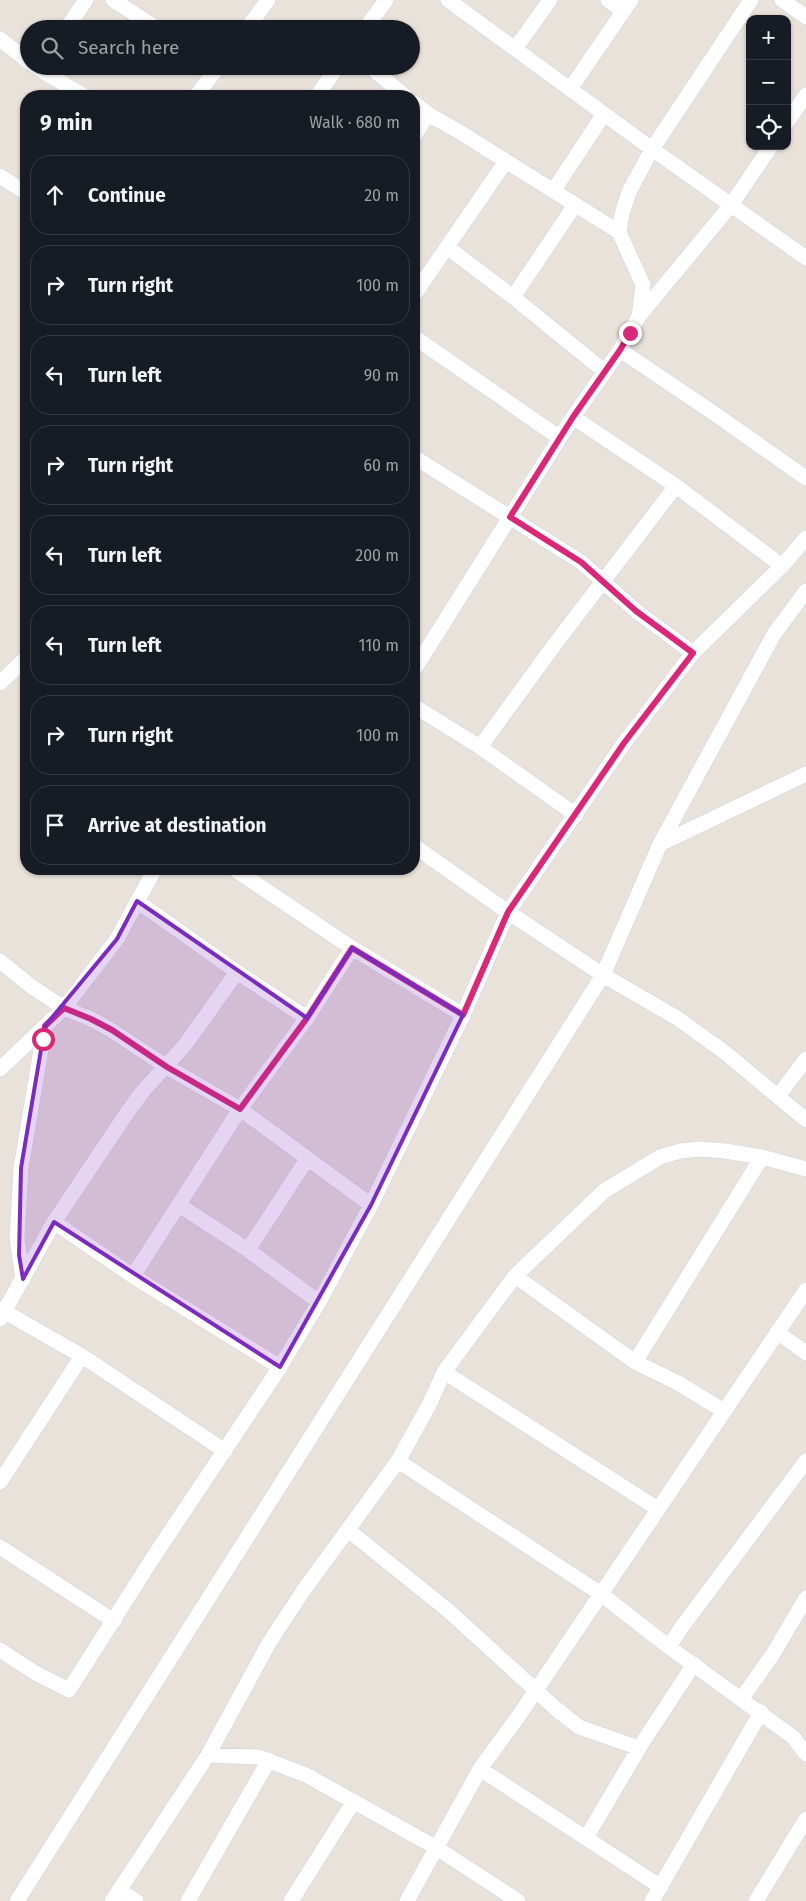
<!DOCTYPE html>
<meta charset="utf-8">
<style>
body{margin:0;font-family:"Fira Sans",sans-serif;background:#242831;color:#f1f3f6}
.controls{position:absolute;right:15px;top:15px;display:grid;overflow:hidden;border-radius:10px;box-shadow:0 1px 4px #0004}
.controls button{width:45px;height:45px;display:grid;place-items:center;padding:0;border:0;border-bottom:1px solid #363941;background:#171b24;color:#f1f3f6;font:25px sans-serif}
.stop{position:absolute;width:15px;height:15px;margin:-11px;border:4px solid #db2777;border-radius:50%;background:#fff}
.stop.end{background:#db2777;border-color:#fff;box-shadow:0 1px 5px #0008}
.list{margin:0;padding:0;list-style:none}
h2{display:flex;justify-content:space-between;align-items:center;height:65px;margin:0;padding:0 20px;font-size:21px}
h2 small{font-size:16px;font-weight:400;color:#9ea1a6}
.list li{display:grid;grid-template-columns:32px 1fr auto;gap:15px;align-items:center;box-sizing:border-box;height:80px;margin:0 10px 10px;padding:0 10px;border:1px solid #363941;border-radius:20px}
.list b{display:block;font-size:19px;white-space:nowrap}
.list em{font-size:16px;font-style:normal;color:#9ea1a6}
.icon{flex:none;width:28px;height:28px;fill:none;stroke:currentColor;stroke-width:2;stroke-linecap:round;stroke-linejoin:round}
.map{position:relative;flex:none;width:806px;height:1901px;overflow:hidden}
.search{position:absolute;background:#171b24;box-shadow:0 1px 4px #0004;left:20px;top:20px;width:400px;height:55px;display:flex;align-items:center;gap:12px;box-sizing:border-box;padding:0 18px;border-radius:28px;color:#9ea1a6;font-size:19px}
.panel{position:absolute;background:#171b24;box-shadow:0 1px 4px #0004;left:20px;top:90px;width:400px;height:785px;border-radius:20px}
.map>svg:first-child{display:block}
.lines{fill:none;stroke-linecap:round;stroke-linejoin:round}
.street-casing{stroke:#d0d3df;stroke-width:16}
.street{stroke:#fff;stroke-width:15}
.route{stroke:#db2777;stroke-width:6}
.marked{fill:#7b2cbf;fill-opacity:0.2;stroke:#7b2cbf;stroke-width:4;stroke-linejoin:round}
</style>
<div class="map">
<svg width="806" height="1901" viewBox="0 0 806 1901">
<rect width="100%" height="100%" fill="#e8e2da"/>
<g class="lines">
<!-- street casing -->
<g class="street-casing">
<path id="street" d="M113,0L158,29
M448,0L652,149L806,258
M608,0L623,11
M782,0L806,17
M66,29L86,0
M247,29L268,0
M365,29L386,0
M0,39L29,62
M515,49L550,0
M34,66L84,96
M369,66L405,96
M570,89L631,0
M196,96L219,66
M317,96L338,66
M414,103L428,114L463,134L619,232
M787,122L806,95
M414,136L428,114
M0,176L26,193
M553,191L604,114
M447,247L513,297L604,371
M414,295L506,161
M513,297L575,205
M639,316L731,205L771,146
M414,337L560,438
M620,350L715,414L806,478
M573,417L676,486L782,566
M414,457L581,562L636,611L693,653
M414,670L573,417L620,350L639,316L643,285L619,232L622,214L629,192L652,149L751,0
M0,683L26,658
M414,706L480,747L576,815
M480,747L558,640L676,486
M660,844L806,774
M414,846L508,912L603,975L677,1018L727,1054L806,1120
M234,869L352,948L463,1015
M137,901L237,972L307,1018
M0,961L32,987L64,1008L91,1019L111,1030L167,1067L240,1109L371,1205
M0,1069L64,1008L117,939L155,869
M779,1095L806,1059
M179,1205L248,1250L319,1302
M54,1222L133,1276L280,1367
M248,1250L307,1159
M133,1276L240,1109L307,1018L352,948
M515,1276L635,1362L678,1383L724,1411
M23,1279L17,1239L21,1168L45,1026
M0,1309L82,1356L225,1451
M0,1319L54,1222L129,1110L143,1091L185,1045L237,972
M777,1332L806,1353
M635,1362L762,1157
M444,1372L658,1509
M398,1461L601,1594L669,1647L793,1737L806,1754
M0,1482L82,1356
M348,1530L450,1612L555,1708L579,1727L639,1748
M0,1547L114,1621
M669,1647L681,1628L806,1461
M0,1650L37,1674L69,1690L156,1553L280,1367L319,1302L371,1205L463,1015L508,912L624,743L693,653L782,566L806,538
M742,1698L773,1654L806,1598
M208,1755L259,1757L306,1775L435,1847L518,1901
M480,1769L661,1887
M586,1838L639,1748L694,1664
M119,1890L136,1901
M17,1901L603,975L660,844L774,634L806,591
M112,1901L208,1755L269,1643L303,1591L398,1461L429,1405L444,1372L515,1276L604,1191L660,1157L680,1151L700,1149L725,1151L762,1157L806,1169
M188,1901L269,1760
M291,1901L354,1801
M407,1901L480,1769L520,1714L806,1290
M652,1901L761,1712
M756,1901L806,1819"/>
</g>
<!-- street -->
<use href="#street" class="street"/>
</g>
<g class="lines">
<!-- route -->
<path class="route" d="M43,1039L45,1026L64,1008L91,1019L112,1030L167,1067L240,1109L307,1018L352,948L463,1015L508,912L624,743L693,653L636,611L581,562L510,517L573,417L620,350L630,333"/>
</g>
<!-- marked area -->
<path class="marked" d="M137,901L307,1018L352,948L463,1015L371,1205L280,1367L54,1222L23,1279L19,1255L21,1168L45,1026L117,939Z"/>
</svg>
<div class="controls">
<button>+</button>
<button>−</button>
<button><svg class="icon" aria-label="locate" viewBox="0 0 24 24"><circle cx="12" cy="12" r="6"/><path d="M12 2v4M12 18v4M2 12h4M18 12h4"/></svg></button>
</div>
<div class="stop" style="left:43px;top:1039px"></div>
<div class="stop end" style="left:630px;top:333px"></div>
<div class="search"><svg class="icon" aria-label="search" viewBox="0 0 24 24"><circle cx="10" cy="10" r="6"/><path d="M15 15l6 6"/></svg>Search here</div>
<section class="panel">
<h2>9 min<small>Walk · 680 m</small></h2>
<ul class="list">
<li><svg class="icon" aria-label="ahead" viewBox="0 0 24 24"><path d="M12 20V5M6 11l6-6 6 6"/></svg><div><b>Continue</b></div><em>20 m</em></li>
<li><svg class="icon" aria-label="right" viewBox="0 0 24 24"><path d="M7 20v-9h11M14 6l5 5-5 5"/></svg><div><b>Turn right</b></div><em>100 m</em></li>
<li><svg class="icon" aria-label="left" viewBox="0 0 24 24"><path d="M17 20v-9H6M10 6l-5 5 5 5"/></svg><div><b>Turn left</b></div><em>90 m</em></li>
<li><svg class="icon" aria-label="right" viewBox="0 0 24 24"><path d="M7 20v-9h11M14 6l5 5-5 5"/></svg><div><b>Turn right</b></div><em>60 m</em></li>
<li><svg class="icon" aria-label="left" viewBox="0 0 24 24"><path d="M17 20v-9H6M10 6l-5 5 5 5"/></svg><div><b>Turn left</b></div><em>200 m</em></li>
<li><svg class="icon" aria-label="left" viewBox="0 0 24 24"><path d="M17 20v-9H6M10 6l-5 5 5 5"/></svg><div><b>Turn left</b></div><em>110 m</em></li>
<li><svg class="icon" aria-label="right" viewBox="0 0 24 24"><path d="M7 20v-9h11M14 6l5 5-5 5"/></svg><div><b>Turn right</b></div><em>100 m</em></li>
<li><svg class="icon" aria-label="arrive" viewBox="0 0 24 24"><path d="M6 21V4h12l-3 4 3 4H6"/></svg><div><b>Arrive at destination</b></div></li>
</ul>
</section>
</div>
